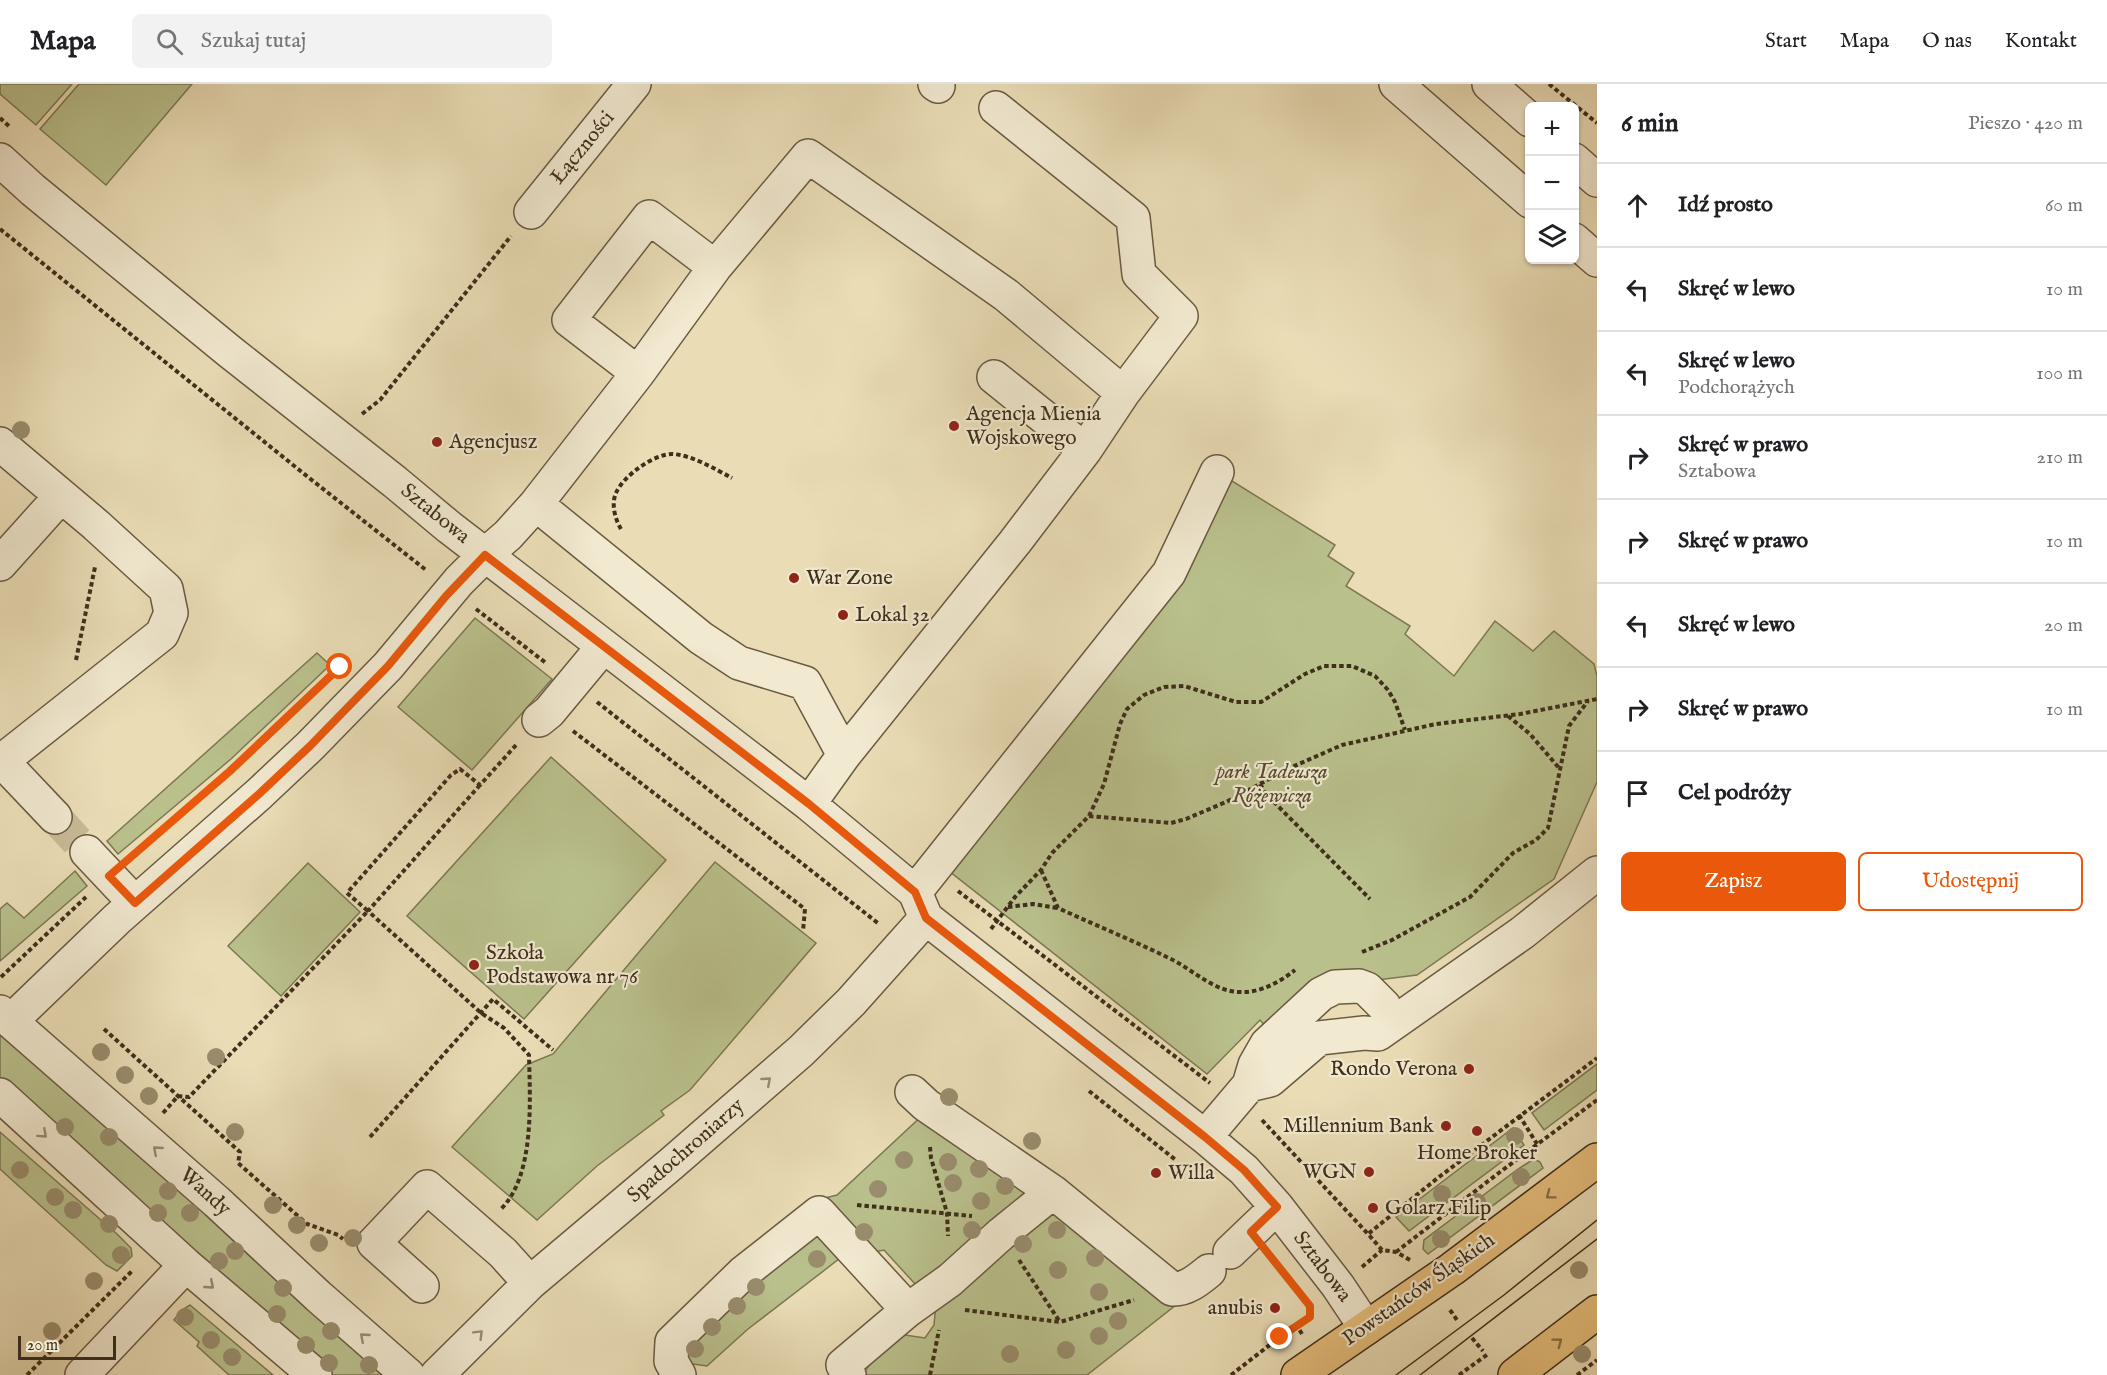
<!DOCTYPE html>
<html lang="pl">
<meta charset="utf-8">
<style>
body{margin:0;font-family:"IM FELL English",serif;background:#f2f2f2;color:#202124}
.controls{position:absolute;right:18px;top:18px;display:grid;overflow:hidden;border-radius:9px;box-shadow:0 2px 4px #0004}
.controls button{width:54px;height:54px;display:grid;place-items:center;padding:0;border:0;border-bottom:2px solid #e0e0e0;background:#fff;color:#202124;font:30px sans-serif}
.scale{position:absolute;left:18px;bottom:15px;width:98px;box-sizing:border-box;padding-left:6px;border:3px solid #3f2f1b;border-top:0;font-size:16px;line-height:21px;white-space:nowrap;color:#3f2f1b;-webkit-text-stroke:4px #f1e9d0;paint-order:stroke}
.stop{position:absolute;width:18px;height:18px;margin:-14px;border:4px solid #ea580c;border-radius:50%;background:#fff}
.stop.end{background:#ea580c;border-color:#fff;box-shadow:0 2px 6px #0008}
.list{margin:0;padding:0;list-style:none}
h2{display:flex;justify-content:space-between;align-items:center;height:78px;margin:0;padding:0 24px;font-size:26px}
h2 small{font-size:20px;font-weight:400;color:#757577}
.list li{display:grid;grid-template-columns:39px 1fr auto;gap:18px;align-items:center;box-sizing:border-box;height:84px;padding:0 24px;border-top:2px solid #e0e0e0}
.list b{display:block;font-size:22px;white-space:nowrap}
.list p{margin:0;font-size:20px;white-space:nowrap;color:#757577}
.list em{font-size:20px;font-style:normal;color:#757577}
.actions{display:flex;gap:12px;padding:18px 24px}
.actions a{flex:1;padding:14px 0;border:2px solid #ea580c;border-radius:9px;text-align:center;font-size:21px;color:#ea580c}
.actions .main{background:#ea580c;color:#fff}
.icon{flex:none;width:33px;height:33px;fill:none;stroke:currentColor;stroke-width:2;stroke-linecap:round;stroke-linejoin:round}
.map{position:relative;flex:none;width:1597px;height:1291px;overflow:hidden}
header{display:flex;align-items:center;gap:36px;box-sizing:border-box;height:84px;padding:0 30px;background:#fff;border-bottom:2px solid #e0e0e0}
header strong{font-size:28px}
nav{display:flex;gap:33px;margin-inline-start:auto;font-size:21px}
.search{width:420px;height:54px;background:#f2f2f2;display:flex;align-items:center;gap:15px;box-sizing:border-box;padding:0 21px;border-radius:9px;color:#757577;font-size:22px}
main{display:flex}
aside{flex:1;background:#fff}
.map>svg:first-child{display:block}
.green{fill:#b9c08c;stroke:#7c7854;stroke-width:1.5}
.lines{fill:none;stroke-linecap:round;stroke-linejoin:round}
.minor-tunnel{stroke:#c8ba97;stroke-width:33;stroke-dasharray:33 16;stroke-linecap:butt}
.minor-casing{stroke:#6a5a42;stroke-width:36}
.major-casing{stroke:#3f2f1b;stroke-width:36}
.path{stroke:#3f2f1b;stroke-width:4;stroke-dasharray:4.5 3;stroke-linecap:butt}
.minor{stroke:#f1e9d0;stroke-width:33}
.major{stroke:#e5be7b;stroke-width:33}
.tram{stroke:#3f2f1b;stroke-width:1.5}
.tree{fill:#998d6d}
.oneway{stroke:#988c76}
.oneway2{stroke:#8a6f46}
.route{stroke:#ea580c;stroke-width:8}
.poi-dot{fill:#8f2418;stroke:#f1e9d0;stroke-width:2}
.labels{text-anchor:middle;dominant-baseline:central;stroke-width:4.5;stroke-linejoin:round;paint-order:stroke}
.street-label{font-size:21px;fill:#3f2f1b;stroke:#f1e9d0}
.poi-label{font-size:21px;fill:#3f2f1b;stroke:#f1e9d0;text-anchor:start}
.park-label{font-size:21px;font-style:italic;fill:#574c32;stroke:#f1e9d0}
</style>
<header>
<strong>Mapa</strong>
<div class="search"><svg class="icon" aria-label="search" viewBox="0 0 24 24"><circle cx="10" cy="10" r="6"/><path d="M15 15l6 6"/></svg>Szukaj tutaj</div>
<nav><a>Start</a><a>Mapa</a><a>O nas</a><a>Kontakt</a></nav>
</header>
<main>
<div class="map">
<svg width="1597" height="1291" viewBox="0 0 1597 1291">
<rect width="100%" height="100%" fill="#eaddb6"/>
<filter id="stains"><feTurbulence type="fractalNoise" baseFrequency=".00333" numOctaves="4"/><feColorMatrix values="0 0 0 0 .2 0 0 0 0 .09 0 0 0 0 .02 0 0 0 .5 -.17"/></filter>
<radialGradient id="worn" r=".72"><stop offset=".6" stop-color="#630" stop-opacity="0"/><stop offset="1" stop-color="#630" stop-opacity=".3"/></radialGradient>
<!-- green -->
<path class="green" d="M0,0H72L36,41L0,10Z
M79,0H192L106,101L40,45Z
M1224,392L1335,461L1328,472L1354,489L1346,502L1410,542L1405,550L1454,592L1495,537L1533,567L1554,547L1594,580L1597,592V698L1554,795L1417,891L1377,896L1267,944L1260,936L1207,990L949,787Z
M475,534L552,595L472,686L398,623Z
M317,569L330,581L231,675L118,770L107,757Z
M551,673L666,776L524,935L407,832Z
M715,778L816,859L690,1006L661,1027L664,1031L597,1082L537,1136L452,1063L526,981L553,970Z
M308,779L360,828L281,912L228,862Z
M75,787L87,802L0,877V825L7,819L24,834Z
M0,945L393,1291H332L0,998Z
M1597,980V1006L1544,1046L1532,1029Z
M941,1014L1195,1206L1087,1291H863C871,1274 890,1261 905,1251L925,1254L934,1241L936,1219L916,1201L884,1166L839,1175L748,1245L707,1282L686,1279L679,1229L809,1118L837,1111Z
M1513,1044L1524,1061L1409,1147L1396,1133Z
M0,1048L117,1150L131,1164L132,1172L117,1187L106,1181L0,1085Z
M1534,1075L1540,1078L1543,1084L1428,1170L1423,1165L1424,1156L1518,1085Z
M190,1221L273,1291H229L197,1262L199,1258L174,1236L182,1226Z"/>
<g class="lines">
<!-- minor-tunnel -->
<path class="minor-tunnel" d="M55,733L87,768"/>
<!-- minor casing -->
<g class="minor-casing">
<path id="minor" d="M935,0L938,2
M1396,0L1530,117
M1489,0L1530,36
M0,76L33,106L229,267L395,398L449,443L809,720L915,808L926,834L1205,1053L1244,1086L1277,1123L1338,1202L1366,1244
M1574,76L1597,96
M531,128L634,0
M1574,156L1597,176
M638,289L569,236L649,133L715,183
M994,293L1085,366
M0,360L96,441L166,505L171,529L162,550L3,676
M536,420L701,554L739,579L805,599L844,671
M0,480L61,412
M539,636L549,628L603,563
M0,675L55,733
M809,720L844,671L1015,458L1085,366L1123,309L1181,232L1139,190L1133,134L996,24
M87,768L135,819
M915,808L1169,489L1217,388
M0,928L217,1118L318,1212L408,1291
M11,937L117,835L259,710L310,662L388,582L459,497L485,471L508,451L536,420L638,289L715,183L808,72L1006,211L1123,309
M1249,1001L1255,981L1267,960L1321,910L1335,903L1359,902L1367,905L1384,922
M912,1008L926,1021L1053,1108
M0,1011L186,1181L315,1291
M1205,1053L1249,1001L1270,996L1319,954L1364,949L1378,950L1522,849L1597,789
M1230,1168L1277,1123
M422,1202L374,1159L427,1103L503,1169L530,1199
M82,1291L186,1181
M437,1291L530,1199L671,1080L801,967L851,918L926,834
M679,1291L671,1277L672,1258L743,1189L819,1129L908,1226
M849,1291L843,1281L908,1226L950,1196L1001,1150L1053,1108L1172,1205C1186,1206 1198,1196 1209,1187"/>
</g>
<!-- major casing -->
<g class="major-casing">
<path id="major" d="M1298,1291L1452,1185L1597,1076
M1515,1291L1597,1228"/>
</g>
<!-- path -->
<path class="path" d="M1549,0L1597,39
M0,34L11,44
M0,145L308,393L426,486
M362,330L380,316L511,152
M621,445C615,435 611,420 616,409C623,392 654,370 672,370C692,371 715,385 732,394
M476,525L546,579
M76,576L95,483
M597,618L879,840
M1508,632L1530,650L1559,684
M573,647L805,825L803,847
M1260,700L1266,710L1370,815
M480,701L368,827L481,929L504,944L529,971C530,1017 535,1091 501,1125
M1089,732L1171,739L1186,735L1226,718L1292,683L1342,661L1436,640L1520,630L1597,615
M134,770L230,687L302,619
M1041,786L1058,824C1095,841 1134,857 1171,875C1193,886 1215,908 1240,908C1260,909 1280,898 1295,886
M958,807L1210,999
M1008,823L1033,820L1057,824
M991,845L1015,813L1041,786L1052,769L1089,732L1104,700L1120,640L1127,625L1144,611L1164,603L1184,602L1236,618H1261L1305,590L1324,582H1352L1375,592L1388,606L1395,618L1405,646
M1362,868L1392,856L1470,813L1513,769L1536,756L1548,744L1569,642L1588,617
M1,893L86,813
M104,945L240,1068L238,1079L307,1140L338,1151L343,1155
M1089,1007L1177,1077
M163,1029L178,1012L189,1013L368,827L347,809L451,691L460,685L480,701L517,660
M1519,1031L1537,1060
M1262,1036L1368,1150
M370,1053L493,915L553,966
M930,1063L931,1074L947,1129L948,1152
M857,1121L972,1132
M1396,1168L1500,1088L1597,1016
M1019,1176L1060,1238
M1410,1176L1396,1168L1382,1166L1368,1150L1439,1093L1597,974
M1362,1183L1382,1166
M965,1226L1060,1238L1134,1216
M1450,1226L1457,1236
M1302,1250L1297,1242L1310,1233V1222L1311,1221
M1472,1254L1483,1267
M27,1291L133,1186
M930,1291L939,1246
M1231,1291L1280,1253L1297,1242
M1459,1291L1488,1270
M1577,1291L1597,1276"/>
<!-- minor -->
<use href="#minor" class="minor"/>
<!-- major -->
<use href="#major" class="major"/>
<!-- tram -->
<path class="tram" d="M1396,1291L1504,1211L1597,1136
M1420,1291L1597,1155"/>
</g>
<!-- trees -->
<g class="tree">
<circle cx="21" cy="346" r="9"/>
<circle cx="101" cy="968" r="9"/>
<circle cx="216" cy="973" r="9"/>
<circle cx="125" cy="991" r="9"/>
<circle cx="149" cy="1012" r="9"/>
<circle cx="949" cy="1013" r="9"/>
<circle cx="65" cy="1043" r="9"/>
<circle cx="235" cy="1048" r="9"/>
<circle cx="1515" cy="1052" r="9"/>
<circle cx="109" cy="1053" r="9"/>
<circle cx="1032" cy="1057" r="9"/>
<circle cx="904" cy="1076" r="9"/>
<circle cx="948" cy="1078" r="9"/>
<circle cx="979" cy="1085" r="9"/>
<circle cx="20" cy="1086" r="9"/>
<circle cx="1521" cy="1093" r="9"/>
<circle cx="953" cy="1099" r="9"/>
<circle cx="1005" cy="1102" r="9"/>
<circle cx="878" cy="1105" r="9"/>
<circle cx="168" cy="1107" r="9"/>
<circle cx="1442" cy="1110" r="9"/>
<circle cx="55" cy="1113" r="9"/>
<circle cx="981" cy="1117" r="9"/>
<circle cx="1477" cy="1118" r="9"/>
<circle cx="273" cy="1121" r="9"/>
<circle cx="73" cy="1126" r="9"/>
<circle cx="158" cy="1129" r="9"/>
<circle cx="190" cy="1129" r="9"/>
<circle cx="109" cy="1140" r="9"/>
<circle cx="297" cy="1141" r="9"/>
<circle cx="972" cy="1146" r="9"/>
<circle cx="1057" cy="1146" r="9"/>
<circle cx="864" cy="1148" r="9"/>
<circle cx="353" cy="1154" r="9"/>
<circle cx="1441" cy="1155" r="9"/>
<circle cx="319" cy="1159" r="9"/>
<circle cx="1023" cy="1160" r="9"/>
<circle cx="235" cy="1167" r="9"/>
<circle cx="121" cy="1171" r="9"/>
<circle cx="1095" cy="1174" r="9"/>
<circle cx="817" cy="1175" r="9"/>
<circle cx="219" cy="1177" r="9"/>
<circle cx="1058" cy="1186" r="9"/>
<circle cx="1579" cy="1186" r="9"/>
<circle cx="94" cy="1197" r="9"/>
<circle cx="756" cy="1203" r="9"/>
<circle cx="283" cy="1204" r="9"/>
<circle cx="1099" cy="1208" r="9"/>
<circle cx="737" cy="1222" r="9"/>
<circle cx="277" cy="1230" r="9"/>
<circle cx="185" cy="1233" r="9"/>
<circle cx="1118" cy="1237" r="9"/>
<circle cx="712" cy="1243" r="9"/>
<circle cx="52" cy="1247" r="9"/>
<circle cx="331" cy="1247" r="9"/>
<circle cx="1099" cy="1252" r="9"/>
<circle cx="211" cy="1256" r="9"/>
<circle cx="306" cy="1261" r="9"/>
<circle cx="695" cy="1265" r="9"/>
<circle cx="1066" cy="1266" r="9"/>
<circle cx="1010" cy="1270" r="9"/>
<circle cx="1582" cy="1270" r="9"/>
<circle cx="232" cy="1273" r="9"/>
<circle cx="329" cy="1279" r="9"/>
<circle cx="369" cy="1281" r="9"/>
</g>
<!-- one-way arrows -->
<defs><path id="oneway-chevron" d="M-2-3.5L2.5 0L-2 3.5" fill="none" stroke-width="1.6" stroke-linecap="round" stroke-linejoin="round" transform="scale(1.5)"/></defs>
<g class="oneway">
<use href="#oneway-chevron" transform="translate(767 997) rotate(-41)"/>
<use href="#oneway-chevron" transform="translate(43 1050) rotate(42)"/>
<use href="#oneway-chevron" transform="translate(157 1066) rotate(-139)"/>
<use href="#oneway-chevron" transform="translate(210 1201) rotate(41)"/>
<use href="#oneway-chevron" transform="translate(479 1250) rotate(-45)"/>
<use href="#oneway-chevron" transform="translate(364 1253) rotate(-139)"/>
</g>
<g class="oneway2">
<use href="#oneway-chevron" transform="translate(1550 1111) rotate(143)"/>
<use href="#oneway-chevron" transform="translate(1558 1258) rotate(-37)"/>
</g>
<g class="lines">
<!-- route -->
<path class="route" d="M340,583L230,687L109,792L135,819L259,710L310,662L388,582L446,512L485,471L809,720L915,808L926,834L1205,1053L1244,1086L1277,1123L1251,1148L1310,1222V1233L1280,1253"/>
</g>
<!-- markers -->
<g class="poi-dot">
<circle cx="954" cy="342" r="6"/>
<circle cx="437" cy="358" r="6"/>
<circle cx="794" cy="494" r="6"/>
<circle cx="843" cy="531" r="6"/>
<circle cx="474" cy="881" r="6"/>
<circle cx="1469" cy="985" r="6"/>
<circle cx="1446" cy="1042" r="6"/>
<circle cx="1477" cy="1047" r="6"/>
<circle cx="1369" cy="1088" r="6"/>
<circle cx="1156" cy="1089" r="6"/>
<circle cx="1373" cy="1124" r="6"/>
<circle cx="1275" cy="1224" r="6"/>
</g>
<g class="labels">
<!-- street labels -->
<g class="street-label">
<text transform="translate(583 64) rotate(-51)">Łączności</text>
<text transform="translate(435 430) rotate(39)">Sztabowa</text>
<text transform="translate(686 1067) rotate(-41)">Spadochroniarzy</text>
<text transform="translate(205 1108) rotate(42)">Wandy</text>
<text transform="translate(1322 1183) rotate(53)">Sztabowa</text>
<text transform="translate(1419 1206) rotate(-35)">Powstańców Śląskich</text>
</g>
<!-- poi labels -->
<g class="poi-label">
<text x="966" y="330">Agencja Mienia<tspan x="966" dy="24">Wojskowego</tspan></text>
<text x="449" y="358">Agencjusz</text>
<text x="806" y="494">War Zone</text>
<text x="855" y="531">Lokal 32</text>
<text x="486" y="869">Szkoła<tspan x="486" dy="24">Podstawowa nr 76</tspan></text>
<text x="1457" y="985" text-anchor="end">Rondo Verona</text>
<text x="1434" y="1042" text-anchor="end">Millennium Bank</text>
<text x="1477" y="1069" text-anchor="middle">Home Broker</text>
<text x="1357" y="1088" text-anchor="end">WGN</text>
<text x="1168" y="1089">Willa</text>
<text x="1385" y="1124">Golarz Filip</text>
<text x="1263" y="1224" text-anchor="end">anubis</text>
</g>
<!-- park labels -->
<g class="park-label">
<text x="1272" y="688">park Tadeusza<tspan x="1272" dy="24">Różewicza</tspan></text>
</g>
</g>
<rect width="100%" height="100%" filter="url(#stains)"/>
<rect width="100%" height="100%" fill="url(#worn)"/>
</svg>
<div class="controls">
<button>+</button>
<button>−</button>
<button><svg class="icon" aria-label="layers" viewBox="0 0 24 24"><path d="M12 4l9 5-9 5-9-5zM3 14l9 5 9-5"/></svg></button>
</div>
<div class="scale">20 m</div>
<div class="stop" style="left:340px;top:583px"></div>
<div class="stop end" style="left:1280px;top:1253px"></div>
</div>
<aside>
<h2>6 min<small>Pieszo · 420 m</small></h2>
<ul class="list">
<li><svg class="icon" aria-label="ahead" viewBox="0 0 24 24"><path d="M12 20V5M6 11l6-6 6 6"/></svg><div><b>Idź prosto</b></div><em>60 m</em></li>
<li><svg class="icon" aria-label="left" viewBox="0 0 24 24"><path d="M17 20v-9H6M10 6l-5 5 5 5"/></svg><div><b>Skręć w lewo</b></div><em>10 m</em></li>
<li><svg class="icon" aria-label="left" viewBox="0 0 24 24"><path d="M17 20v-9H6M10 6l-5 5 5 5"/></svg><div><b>Skręć w lewo</b><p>Podchorążych</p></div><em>100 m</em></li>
<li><svg class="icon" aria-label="right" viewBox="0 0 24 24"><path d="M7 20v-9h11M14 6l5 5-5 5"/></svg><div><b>Skręć w prawo</b><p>Sztabowa</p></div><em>210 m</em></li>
<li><svg class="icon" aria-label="right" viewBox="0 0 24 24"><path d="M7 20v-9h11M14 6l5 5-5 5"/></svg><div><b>Skręć w prawo</b></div><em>10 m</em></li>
<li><svg class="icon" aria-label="left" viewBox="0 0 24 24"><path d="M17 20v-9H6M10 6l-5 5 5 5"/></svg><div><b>Skręć w lewo</b></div><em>20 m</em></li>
<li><svg class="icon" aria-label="right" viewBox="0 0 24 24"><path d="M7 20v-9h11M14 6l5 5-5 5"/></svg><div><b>Skręć w prawo</b></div><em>10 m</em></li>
<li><svg class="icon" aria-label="arrive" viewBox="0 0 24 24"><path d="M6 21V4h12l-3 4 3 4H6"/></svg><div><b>Cel podróży</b></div></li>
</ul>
<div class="actions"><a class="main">Zapisz</a><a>Udostępnij</a></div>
</aside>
</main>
